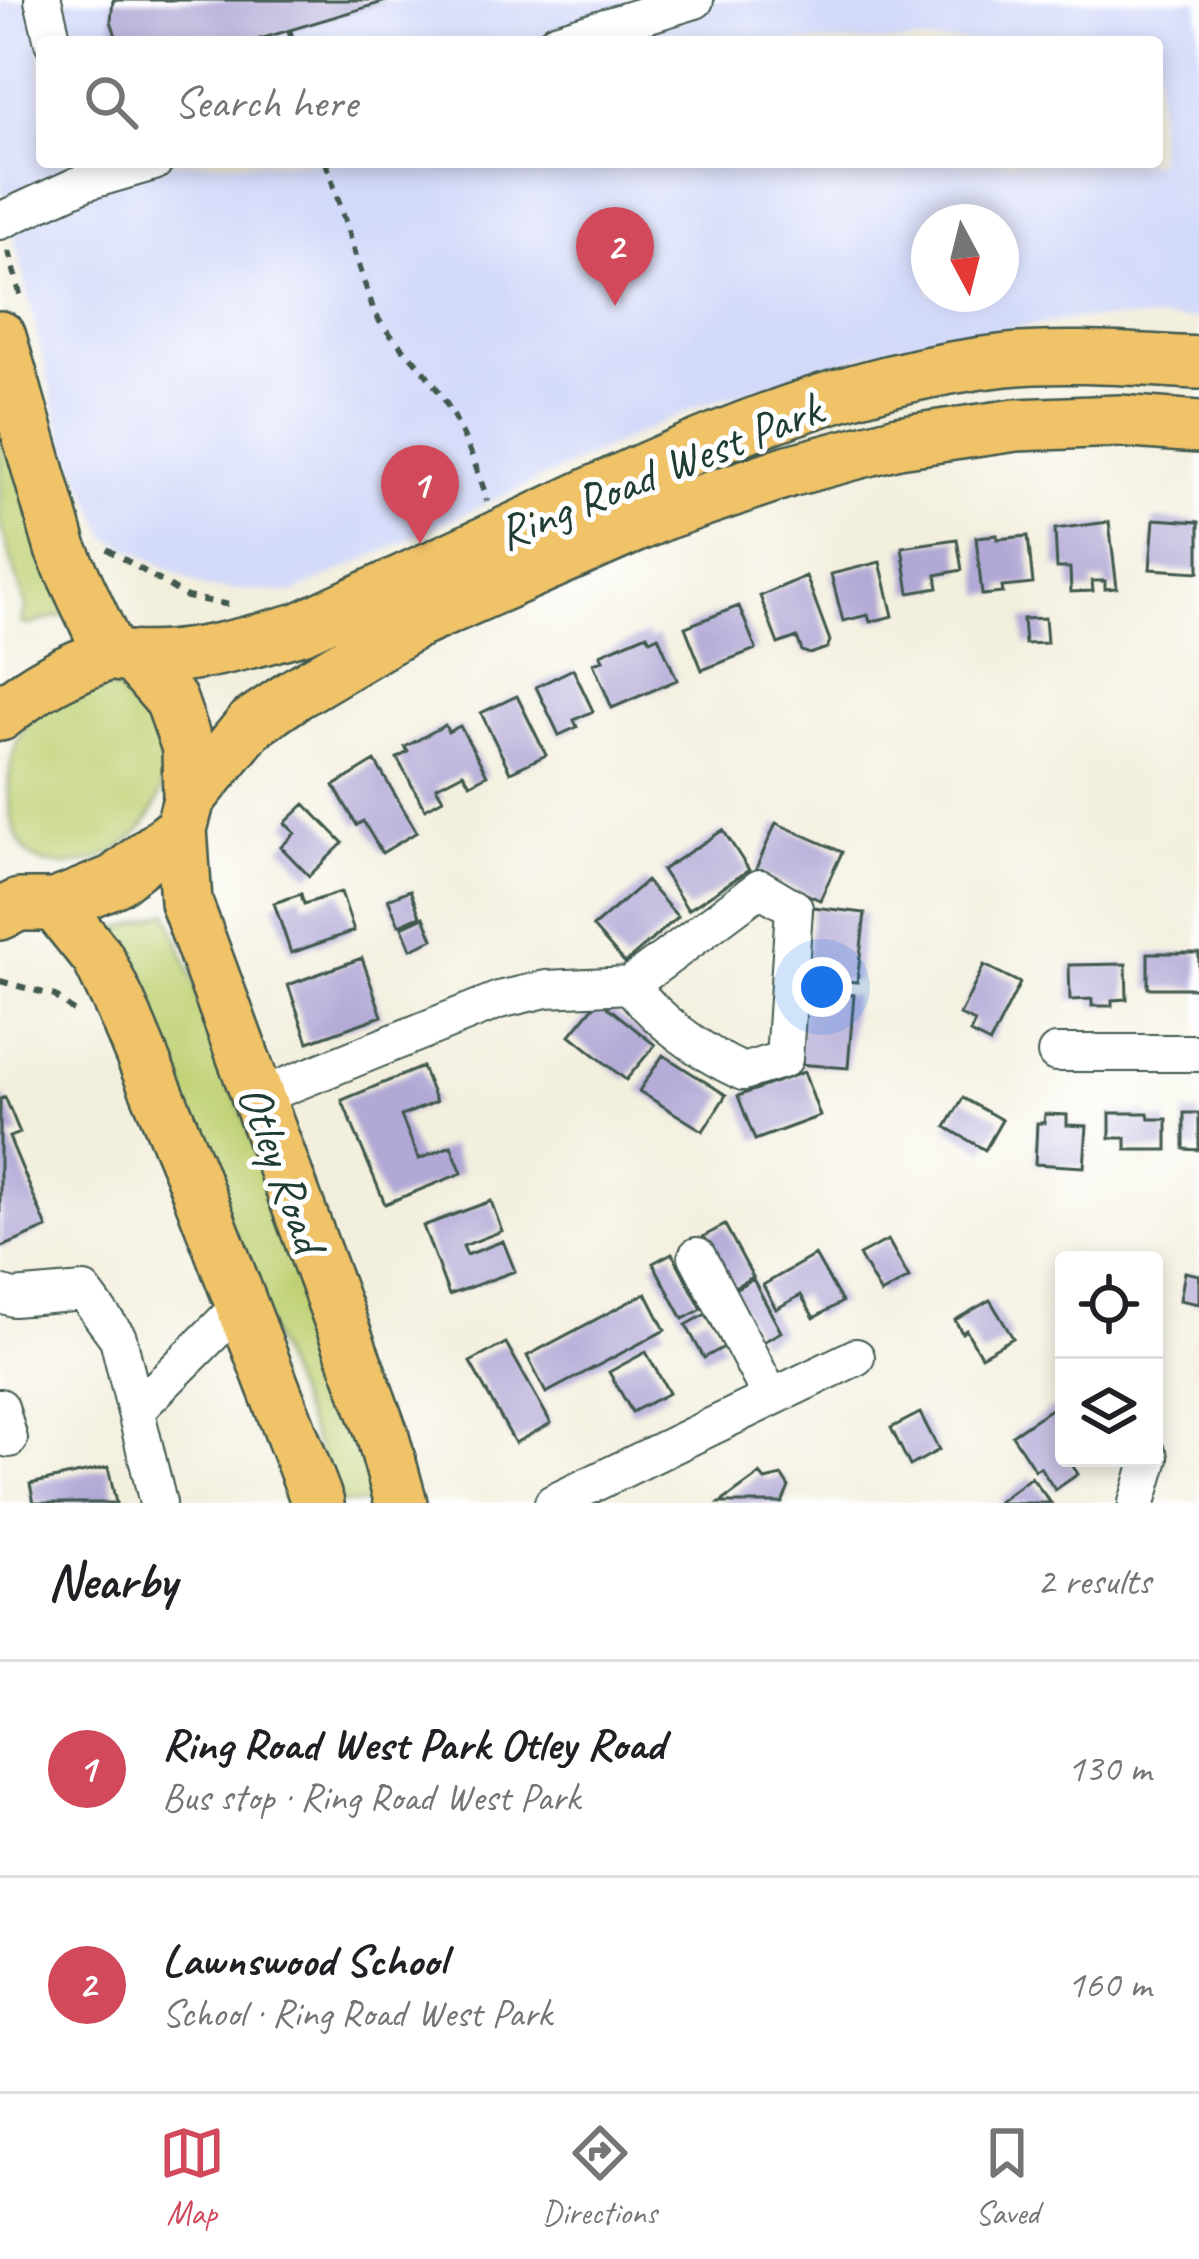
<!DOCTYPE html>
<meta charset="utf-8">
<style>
body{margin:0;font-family:Caveat,sans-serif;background:#f2f2f2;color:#202124}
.controls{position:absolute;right:36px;bottom:36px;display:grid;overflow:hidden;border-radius:12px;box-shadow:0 6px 18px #0003}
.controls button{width:108px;height:108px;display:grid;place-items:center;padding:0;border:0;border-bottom:3px solid #e0e0e0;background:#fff;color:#202124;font:60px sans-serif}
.compass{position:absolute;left:911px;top:204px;width:108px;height:108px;border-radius:50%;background:#fff;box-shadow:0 6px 18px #0003;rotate:173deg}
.you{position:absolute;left:822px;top:987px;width:42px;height:42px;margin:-30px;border:9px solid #fff;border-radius:50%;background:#1a73e8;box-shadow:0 0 0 18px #1a73e833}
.badge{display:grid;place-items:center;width:78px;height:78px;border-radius:50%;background:#d1495b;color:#fff;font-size:39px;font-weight:700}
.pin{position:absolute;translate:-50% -99px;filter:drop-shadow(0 3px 6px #0008)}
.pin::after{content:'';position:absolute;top:63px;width:42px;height:36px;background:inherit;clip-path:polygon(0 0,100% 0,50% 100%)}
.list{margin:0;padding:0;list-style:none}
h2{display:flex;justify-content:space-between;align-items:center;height:156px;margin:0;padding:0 48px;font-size:51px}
h2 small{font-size:39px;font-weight:400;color:#757577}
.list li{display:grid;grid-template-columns:78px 1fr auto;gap:36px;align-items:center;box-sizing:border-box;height:216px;padding:0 48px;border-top:3px solid #e0e0e0}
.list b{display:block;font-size:45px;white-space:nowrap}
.list p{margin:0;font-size:39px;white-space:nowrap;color:#757577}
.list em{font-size:39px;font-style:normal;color:#757577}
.icon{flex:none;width:66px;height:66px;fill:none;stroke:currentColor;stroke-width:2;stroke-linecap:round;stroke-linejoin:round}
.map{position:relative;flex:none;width:1199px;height:1503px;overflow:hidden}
.search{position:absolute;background:#fff;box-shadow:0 6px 18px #0003;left:36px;right:36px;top:36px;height:132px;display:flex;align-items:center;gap:30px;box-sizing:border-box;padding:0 42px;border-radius:12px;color:#757577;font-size:45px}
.sheet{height:588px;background:#fff}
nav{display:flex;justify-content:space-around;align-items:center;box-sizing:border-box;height:168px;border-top:3px solid #e0e0e0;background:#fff;font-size:33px;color:#757577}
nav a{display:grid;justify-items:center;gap:6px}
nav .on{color:#d1495b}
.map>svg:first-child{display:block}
.built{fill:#d3d9f9;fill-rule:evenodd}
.green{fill:#c0d174;stroke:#708754;stroke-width:3}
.building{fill:#b1a8d5}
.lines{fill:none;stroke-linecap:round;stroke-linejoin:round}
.minor-casing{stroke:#3f584d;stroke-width:40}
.highway-casing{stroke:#3f584d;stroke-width:56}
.path{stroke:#3f584d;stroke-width:6;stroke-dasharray:9 9;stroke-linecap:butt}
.minor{stroke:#fff;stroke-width:36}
.highway{stroke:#f0c369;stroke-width:51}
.labels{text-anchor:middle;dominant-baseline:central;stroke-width:10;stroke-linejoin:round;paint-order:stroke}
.street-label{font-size:48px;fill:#1f3d34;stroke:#fff}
</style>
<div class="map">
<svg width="1199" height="1503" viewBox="0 0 1199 1503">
<rect width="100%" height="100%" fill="#fff"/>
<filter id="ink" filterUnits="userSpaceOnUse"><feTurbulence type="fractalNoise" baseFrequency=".00833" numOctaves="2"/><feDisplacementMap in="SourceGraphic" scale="24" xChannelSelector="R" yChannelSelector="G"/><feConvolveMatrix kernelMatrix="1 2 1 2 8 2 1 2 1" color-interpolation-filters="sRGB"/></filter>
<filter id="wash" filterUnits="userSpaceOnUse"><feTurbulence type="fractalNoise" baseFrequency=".004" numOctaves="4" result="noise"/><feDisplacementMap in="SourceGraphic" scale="48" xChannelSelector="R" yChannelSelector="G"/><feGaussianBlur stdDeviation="2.7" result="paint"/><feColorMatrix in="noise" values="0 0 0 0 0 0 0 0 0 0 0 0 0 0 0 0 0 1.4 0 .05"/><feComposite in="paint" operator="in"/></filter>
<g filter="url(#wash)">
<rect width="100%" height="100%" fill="#f3efdd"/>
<!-- built -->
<path class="built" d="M0,0H1199V319H1073L896,346L698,406L293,593L206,588L108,538L61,434L13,233L25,190L4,199L0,181ZM42,42H1157V162H42ZM929,222H1001V294H929Z"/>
<!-- green -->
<path class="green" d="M0,409L68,614L28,625L21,623L26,607L0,524Z
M85,683C219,696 171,879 49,864C0,857 0,761 26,726C41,706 64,696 85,683Z
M168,912L386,1503H340L105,934Z"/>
<g id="blocks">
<!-- building -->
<path class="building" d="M113,0H387V1L250,42H118L111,21Z
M1154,519L1199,522V572L1150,569Z
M1109,522L1117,588L1105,589V581H1092L1093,591L1071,592L1070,568H1057L1055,529Z
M997,535V539L1028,536L1033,584L1002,587L1003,593L982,595L976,537Z
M957,539L962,570L936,575L938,588L909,593L902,547Z
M880,562L893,616L870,622L868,615L843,621L831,574Z
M806,576L830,641L827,648L810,654L802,651L797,637L778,644L760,596Z
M739,606L756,649L702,670L685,627Z
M1045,618L1047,643L1025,644L1023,619Z
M647,634L650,640L658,636L677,680L612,708L593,663L603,660L600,654Z
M573,669L593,711L574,720L577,727L559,735L536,687Z
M517,696L546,755L510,772L481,713Z
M445,725L448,732L460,726L487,775L470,784L463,773L436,787L443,799L425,809L397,758L408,752L405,747Z
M375,761L417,832L382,853L363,821L357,825L334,786Z
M305,804L343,843L309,876L281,847L295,833L285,823Z
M776,823L842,852L820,900L755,871Z
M723,830L749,870L688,910L662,870Z
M646,881L678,917L625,963L593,927Z
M410,890L420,916L399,925L388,899Z
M341,892L354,931L291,953L274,903L301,894L304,904Z
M813,907L865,913L857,982L805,977Z
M424,917L433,939L411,949L402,927Z
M1148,953H1199V988H1148Z
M362,958L382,1016L308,1042L288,985Z
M1126,964L1127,999L1112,1000V1006H1092V999L1070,1000L1069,965Z
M984,965L1020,983L990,1043L970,1033L975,1022L960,1015Z
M803,991L854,995L848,1068L797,1064Z
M599,1000L655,1045L626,1080L570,1035Z
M663,1055L726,1095L703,1131L639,1091Z
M422,1067L436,1102L401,1116L419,1159L451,1146L462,1173L385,1204L342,1100Z
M804,1072L820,1116L755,1140L738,1096Z
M5,1097L20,1133L9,1137L47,1228L0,1248V1099Z
M963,1098L1002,1120L985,1150L946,1127Z
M1110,1113H1148L1149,1119H1167V1150H1126V1138H1110Z
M1184,1113H1199V1150L1184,1149Z
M1045,1114L1067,1115V1125L1087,1126L1084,1167L1035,1164L1037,1123H1044Z
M491,1201L502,1231L463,1246L467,1255L503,1241L515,1271L449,1295L423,1226Z
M725,1225L753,1277L732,1288L704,1236Z
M888,1240L909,1278L881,1294L859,1255Z
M672,1253L702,1309L683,1319L653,1263Z
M815,1255L842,1302L814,1318L801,1295L776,1309L763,1285Z
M1185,1272L1199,1275V1304L1180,1300Z
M753,1279L781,1332L761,1343L733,1290Z
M646,1293L665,1330L546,1393L527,1356Z
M990,1300L1013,1338L981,1356L966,1330L962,1333L955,1320Z
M706,1314L724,1347L704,1358L686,1325Z
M506,1343L551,1423L515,1443L470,1362Z
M646,1352L669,1393L632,1412L609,1372Z
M1064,1400V1458H1076L1070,1462L1078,1474L1055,1490L1040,1467L1035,1470L1012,1435Z
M920,1413L939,1450L910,1466L891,1428Z
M108,1467L116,1503H34L30,1484Z
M760,1474L765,1480L782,1476L789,1487L782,1503H720Z
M1031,1477L1051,1503H997Z"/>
</g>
</g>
<g filter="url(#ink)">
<use href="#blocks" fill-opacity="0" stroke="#3f584d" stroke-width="3"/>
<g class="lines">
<!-- minor casing -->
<g class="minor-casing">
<path id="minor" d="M43,0L53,42
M556,42L695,0
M0,221L85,182L154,162
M1056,1053H1199
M256,1098L499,1000L546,989L630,985C658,1021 701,1053 743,1072L784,1059L794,908L760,888L630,985
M697,1256L771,1397
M0,1294L13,1298L84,1292L118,1338L158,1503
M0,1407L9,1439
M136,1410L242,1304
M553,1503L856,1357
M1137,1503L1150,1458"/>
</g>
<!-- highway casing -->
<g class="highway-casing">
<path id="highway" d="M0,337L61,549L110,654
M110,654C167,667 246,644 301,628C373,594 445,561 517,528C672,455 834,378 1007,360C1070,354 1136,360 1199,363
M0,715C35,686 67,669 110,654
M189,799L251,724L295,694L415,623L663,514L789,471L898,442L1016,425L1119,421L1199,427
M181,829L186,902L382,1434L401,1503
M55,905L98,958L121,1006L190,1171L318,1503
M0,914L19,905H55L115,881L181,829L189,799L188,748L171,700L136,660"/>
</g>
<!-- path -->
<path class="path" d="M289,30L293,42
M326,162L374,312C388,337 412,355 430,379C456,414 475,458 487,501
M9,251L22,302
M107,549L187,597L230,605
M0,981L55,996L78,1015"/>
<!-- minor -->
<use href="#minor" class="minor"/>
<!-- highway -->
<use href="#highway" class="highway"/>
</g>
</g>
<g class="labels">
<!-- street labels -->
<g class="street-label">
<text transform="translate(659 471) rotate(-22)">Ring Road West Park</text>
<text transform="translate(282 1168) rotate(70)">Otley Road</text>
</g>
</g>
</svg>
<div class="controls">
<button><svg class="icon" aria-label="locate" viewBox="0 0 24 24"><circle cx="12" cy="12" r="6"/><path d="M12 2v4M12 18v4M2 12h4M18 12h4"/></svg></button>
<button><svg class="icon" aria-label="layers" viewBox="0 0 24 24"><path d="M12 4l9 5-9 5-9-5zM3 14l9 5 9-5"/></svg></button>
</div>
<svg class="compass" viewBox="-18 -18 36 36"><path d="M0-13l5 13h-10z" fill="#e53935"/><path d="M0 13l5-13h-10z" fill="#757577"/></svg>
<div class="you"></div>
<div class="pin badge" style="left:420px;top:544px">1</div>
<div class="pin badge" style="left:615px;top:306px">2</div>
<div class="search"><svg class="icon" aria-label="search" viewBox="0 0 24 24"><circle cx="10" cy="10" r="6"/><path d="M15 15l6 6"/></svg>Search here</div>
</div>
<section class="sheet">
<h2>Nearby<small>2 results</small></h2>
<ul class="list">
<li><span class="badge">1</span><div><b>Ring Road West Park Otley Road</b><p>Bus stop · Ring Road West Park</p></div><em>130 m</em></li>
<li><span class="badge">2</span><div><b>Lawnswood School</b><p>School · Ring Road West Park</p></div><em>160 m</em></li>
</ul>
</section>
<nav>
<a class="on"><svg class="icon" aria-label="map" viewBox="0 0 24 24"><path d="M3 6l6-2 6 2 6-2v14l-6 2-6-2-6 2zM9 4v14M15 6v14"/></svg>Map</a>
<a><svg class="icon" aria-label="directions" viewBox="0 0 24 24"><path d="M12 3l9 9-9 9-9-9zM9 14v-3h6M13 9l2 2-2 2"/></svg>Directions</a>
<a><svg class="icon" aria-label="saved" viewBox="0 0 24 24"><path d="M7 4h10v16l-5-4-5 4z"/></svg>Saved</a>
</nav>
